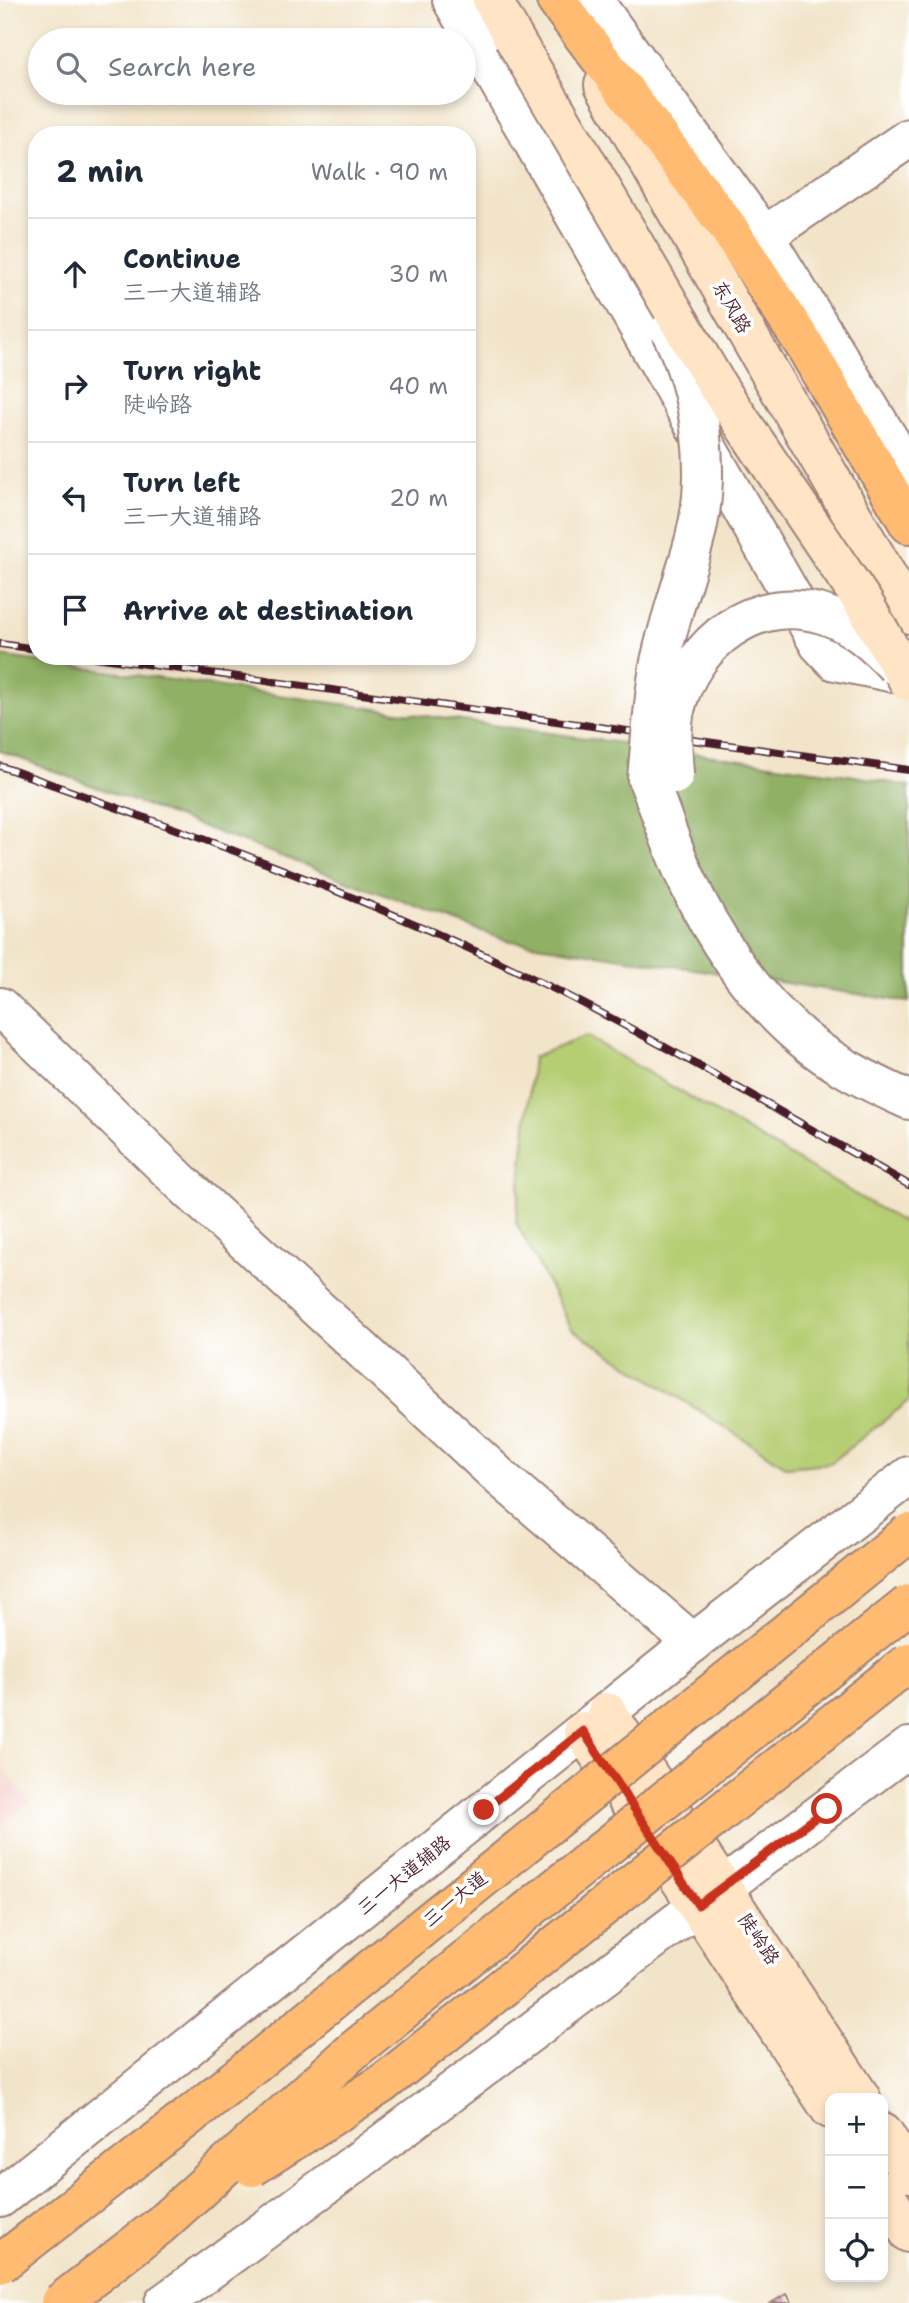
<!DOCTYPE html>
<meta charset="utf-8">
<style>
body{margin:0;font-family:"Shantell Sans","LXGW WenKai TC",sans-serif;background:#f2f2f3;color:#1f2937}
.controls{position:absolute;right:21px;bottom:21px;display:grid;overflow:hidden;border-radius:14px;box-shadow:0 4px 10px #0003}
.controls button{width:63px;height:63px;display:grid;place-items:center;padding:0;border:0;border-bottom:2px solid #e0e1e3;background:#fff;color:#1f2937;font:35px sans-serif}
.stop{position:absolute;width:21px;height:21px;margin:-16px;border:5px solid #c8321e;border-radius:50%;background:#fff}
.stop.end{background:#c8321e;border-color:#fff;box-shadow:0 2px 7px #0008}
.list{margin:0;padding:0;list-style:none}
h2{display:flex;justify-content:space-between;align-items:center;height:91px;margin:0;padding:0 28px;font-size:30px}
h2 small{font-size:23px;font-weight:400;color:#747a83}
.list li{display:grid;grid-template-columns:46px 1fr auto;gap:21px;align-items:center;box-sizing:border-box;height:112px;padding:0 28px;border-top:2px solid #e0e1e3}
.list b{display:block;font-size:26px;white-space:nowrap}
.list p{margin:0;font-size:23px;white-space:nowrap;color:#747a83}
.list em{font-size:23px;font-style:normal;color:#747a83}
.icon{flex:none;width:38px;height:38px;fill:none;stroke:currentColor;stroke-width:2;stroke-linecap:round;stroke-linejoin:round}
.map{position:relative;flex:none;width:909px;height:2303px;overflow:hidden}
.search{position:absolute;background:#fff;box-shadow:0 4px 10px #0003;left:28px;top:28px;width:448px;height:77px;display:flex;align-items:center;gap:18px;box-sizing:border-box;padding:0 24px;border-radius:38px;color:#747a83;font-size:26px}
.panel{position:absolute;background:#fff;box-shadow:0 4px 10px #0003;left:28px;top:126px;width:448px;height:539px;border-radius:28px}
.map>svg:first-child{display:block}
.built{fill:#f7d0ce}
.green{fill:#b5cd73;stroke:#80764f;stroke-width:2}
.forest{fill:#90b065;stroke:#6d6848;stroke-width:2}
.building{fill:#d28dae}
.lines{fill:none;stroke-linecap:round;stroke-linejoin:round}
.minor-casing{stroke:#9e827a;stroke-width:42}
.tertiary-casing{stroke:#9e827a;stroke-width:42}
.secondary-casing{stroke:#9e827a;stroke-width:42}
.trunk-casing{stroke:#9e827a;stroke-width:42}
.minor{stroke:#fff;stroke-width:38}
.tertiary{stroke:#fff;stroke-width:38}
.secondary{stroke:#ffe4c6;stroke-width:38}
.trunk{stroke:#ffbb71;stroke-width:38}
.rail-casing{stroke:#4a1f2b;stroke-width:8}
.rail{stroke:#fff;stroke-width:5;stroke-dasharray:16;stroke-linecap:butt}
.tertiary-bridge-casing{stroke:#9e827a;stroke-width:42;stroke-linecap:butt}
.secondary-bridge-casing{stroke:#9e827a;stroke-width:42;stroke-linecap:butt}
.trunk-bridge-casing{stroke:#9e827a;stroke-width:42;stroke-linecap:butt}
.tertiary-bridge{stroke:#fff;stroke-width:38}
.secondary-bridge{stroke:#ffe4c6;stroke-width:38}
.trunk-bridge{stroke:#ffbb71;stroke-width:38}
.route{stroke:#c8321e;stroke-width:9}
.labels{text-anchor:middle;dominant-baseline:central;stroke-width:7;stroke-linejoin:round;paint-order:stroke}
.street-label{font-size:19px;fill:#4a1f2b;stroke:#fff}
</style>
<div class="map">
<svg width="909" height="2303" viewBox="0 0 909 2303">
<rect width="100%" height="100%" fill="#fff"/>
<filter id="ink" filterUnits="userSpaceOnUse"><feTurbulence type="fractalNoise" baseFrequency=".0143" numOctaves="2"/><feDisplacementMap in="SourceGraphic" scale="14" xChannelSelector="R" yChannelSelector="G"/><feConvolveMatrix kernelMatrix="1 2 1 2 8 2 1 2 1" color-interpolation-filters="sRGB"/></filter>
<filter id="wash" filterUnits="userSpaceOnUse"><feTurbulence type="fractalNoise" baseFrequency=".00686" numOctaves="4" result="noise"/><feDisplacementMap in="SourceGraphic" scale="28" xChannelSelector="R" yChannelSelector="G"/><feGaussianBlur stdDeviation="1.57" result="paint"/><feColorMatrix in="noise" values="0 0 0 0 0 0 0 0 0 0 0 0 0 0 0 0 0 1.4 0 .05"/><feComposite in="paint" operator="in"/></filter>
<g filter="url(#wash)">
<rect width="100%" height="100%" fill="#f2e4c9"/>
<!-- built -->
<path class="built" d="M0,1765L30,1802L0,1825Z"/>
<!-- green -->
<path class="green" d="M586,1036L909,1226V1401L830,1463L787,1467L572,1329L516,1222L533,1057Z"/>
<!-- forest -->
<path class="forest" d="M0,656L849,775L909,786V1002L505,940L0,751Z"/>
<g id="blocks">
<!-- building -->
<path class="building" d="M787,2294L792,2303H771Z"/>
</g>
</g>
<g filter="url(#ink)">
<use href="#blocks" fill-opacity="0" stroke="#9e827a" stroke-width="2"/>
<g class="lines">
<!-- minor casing -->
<g class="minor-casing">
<path id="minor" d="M764,236L909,138
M0,1007L184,1185L501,1478L693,1643"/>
</g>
<!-- tertiary casing -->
<g class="tertiary-casing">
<path id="tertiary" d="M452,0L819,644L835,661L909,676
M593,0L764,236L909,472
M647,778C661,811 671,846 686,878C712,936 754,998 802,1038C832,1064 873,1084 909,1100
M0,2198L693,1643L909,1476
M164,2303C416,2122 661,1933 909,1747"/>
</g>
<!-- secondary casing -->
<g class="secondary-casing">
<path id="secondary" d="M492,0L513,37
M604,85L909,614
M607,1712L861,2098
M583,1731L830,2109
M883,2132L909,2173
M883,2191L909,2233"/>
</g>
<!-- trunk casing -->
<g class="trunk-casing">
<path id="trunk" d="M556,0L727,226L805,346L909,524"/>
</g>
<!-- minor -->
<use href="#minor" class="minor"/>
<!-- tertiary -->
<use href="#tertiary" class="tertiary"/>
<!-- secondary -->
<use href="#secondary" class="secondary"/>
<!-- trunk -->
<use href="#trunk" class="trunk"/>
<!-- rail casing -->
<g class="rail-casing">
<path id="rail" d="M0,644L37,649
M88,656L909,770
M0,766C161,823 322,880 477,952C626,1020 767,1105 909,1185"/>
</g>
<!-- rail -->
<use href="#rail" class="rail"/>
<!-- tertiary-bridge casing -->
<g class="tertiary-bridge-casing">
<path id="tertiary-bridge" d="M674,775C673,753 670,728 676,706C693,642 755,594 822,614C852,623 875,644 896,666
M647,778C651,740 653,700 660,662C669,620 684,580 695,538C712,471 701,391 670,330"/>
</g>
<!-- secondary-bridge casing -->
<g class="secondary-bridge-casing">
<path id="secondary-bridge" d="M513,37L718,387L863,602L909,682"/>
</g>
<!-- trunk-bridge casing -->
<g class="trunk-bridge-casing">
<path id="trunk-bridge" d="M252,2167L382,2084L909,1662
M0,2264L192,2114L909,1533
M60,2303L159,2226L355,2049L909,1604"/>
</g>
<!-- tertiary-bridge -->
<use href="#tertiary-bridge" class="tertiary-bridge"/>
<!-- secondary-bridge -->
<use href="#secondary-bridge" class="secondary-bridge"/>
<!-- trunk-bridge -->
<use href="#trunk-bridge" class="trunk-bridge"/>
</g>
</g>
<g class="lines" filter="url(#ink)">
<!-- route -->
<path class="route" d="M484,1810L583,1731L698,1905L827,1809"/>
</g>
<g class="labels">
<!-- street labels -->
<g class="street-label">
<text transform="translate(732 307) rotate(60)">东风路</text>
<text transform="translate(404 1875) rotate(-39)">三一大道辅路</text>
<text transform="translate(455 1899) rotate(-39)">三一大道</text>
<text transform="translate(759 1939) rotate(56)">陡岭路</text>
</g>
</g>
</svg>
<div class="controls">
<button>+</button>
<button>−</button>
<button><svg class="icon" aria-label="locate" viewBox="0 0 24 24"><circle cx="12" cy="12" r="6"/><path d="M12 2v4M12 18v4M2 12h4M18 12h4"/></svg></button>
</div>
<div class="stop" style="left:827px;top:1809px"></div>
<div class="stop end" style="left:484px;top:1810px"></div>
<div class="search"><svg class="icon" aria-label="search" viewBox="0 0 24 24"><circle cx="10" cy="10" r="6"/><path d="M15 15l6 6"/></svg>Search here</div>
<section class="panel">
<h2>2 min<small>Walk · 90 m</small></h2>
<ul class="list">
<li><svg class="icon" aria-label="ahead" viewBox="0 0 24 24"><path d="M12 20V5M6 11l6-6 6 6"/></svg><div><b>Continue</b><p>三一大道辅路</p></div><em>30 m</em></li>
<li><svg class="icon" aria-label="right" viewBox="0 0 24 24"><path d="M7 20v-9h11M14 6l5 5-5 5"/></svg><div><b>Turn right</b><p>陡岭路</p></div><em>40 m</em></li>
<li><svg class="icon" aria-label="left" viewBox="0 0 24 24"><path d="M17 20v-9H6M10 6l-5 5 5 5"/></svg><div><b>Turn left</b><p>三一大道辅路</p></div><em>20 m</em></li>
<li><svg class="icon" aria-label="arrive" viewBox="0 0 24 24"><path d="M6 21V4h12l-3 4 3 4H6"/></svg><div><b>Arrive at destination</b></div></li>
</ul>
</section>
</div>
